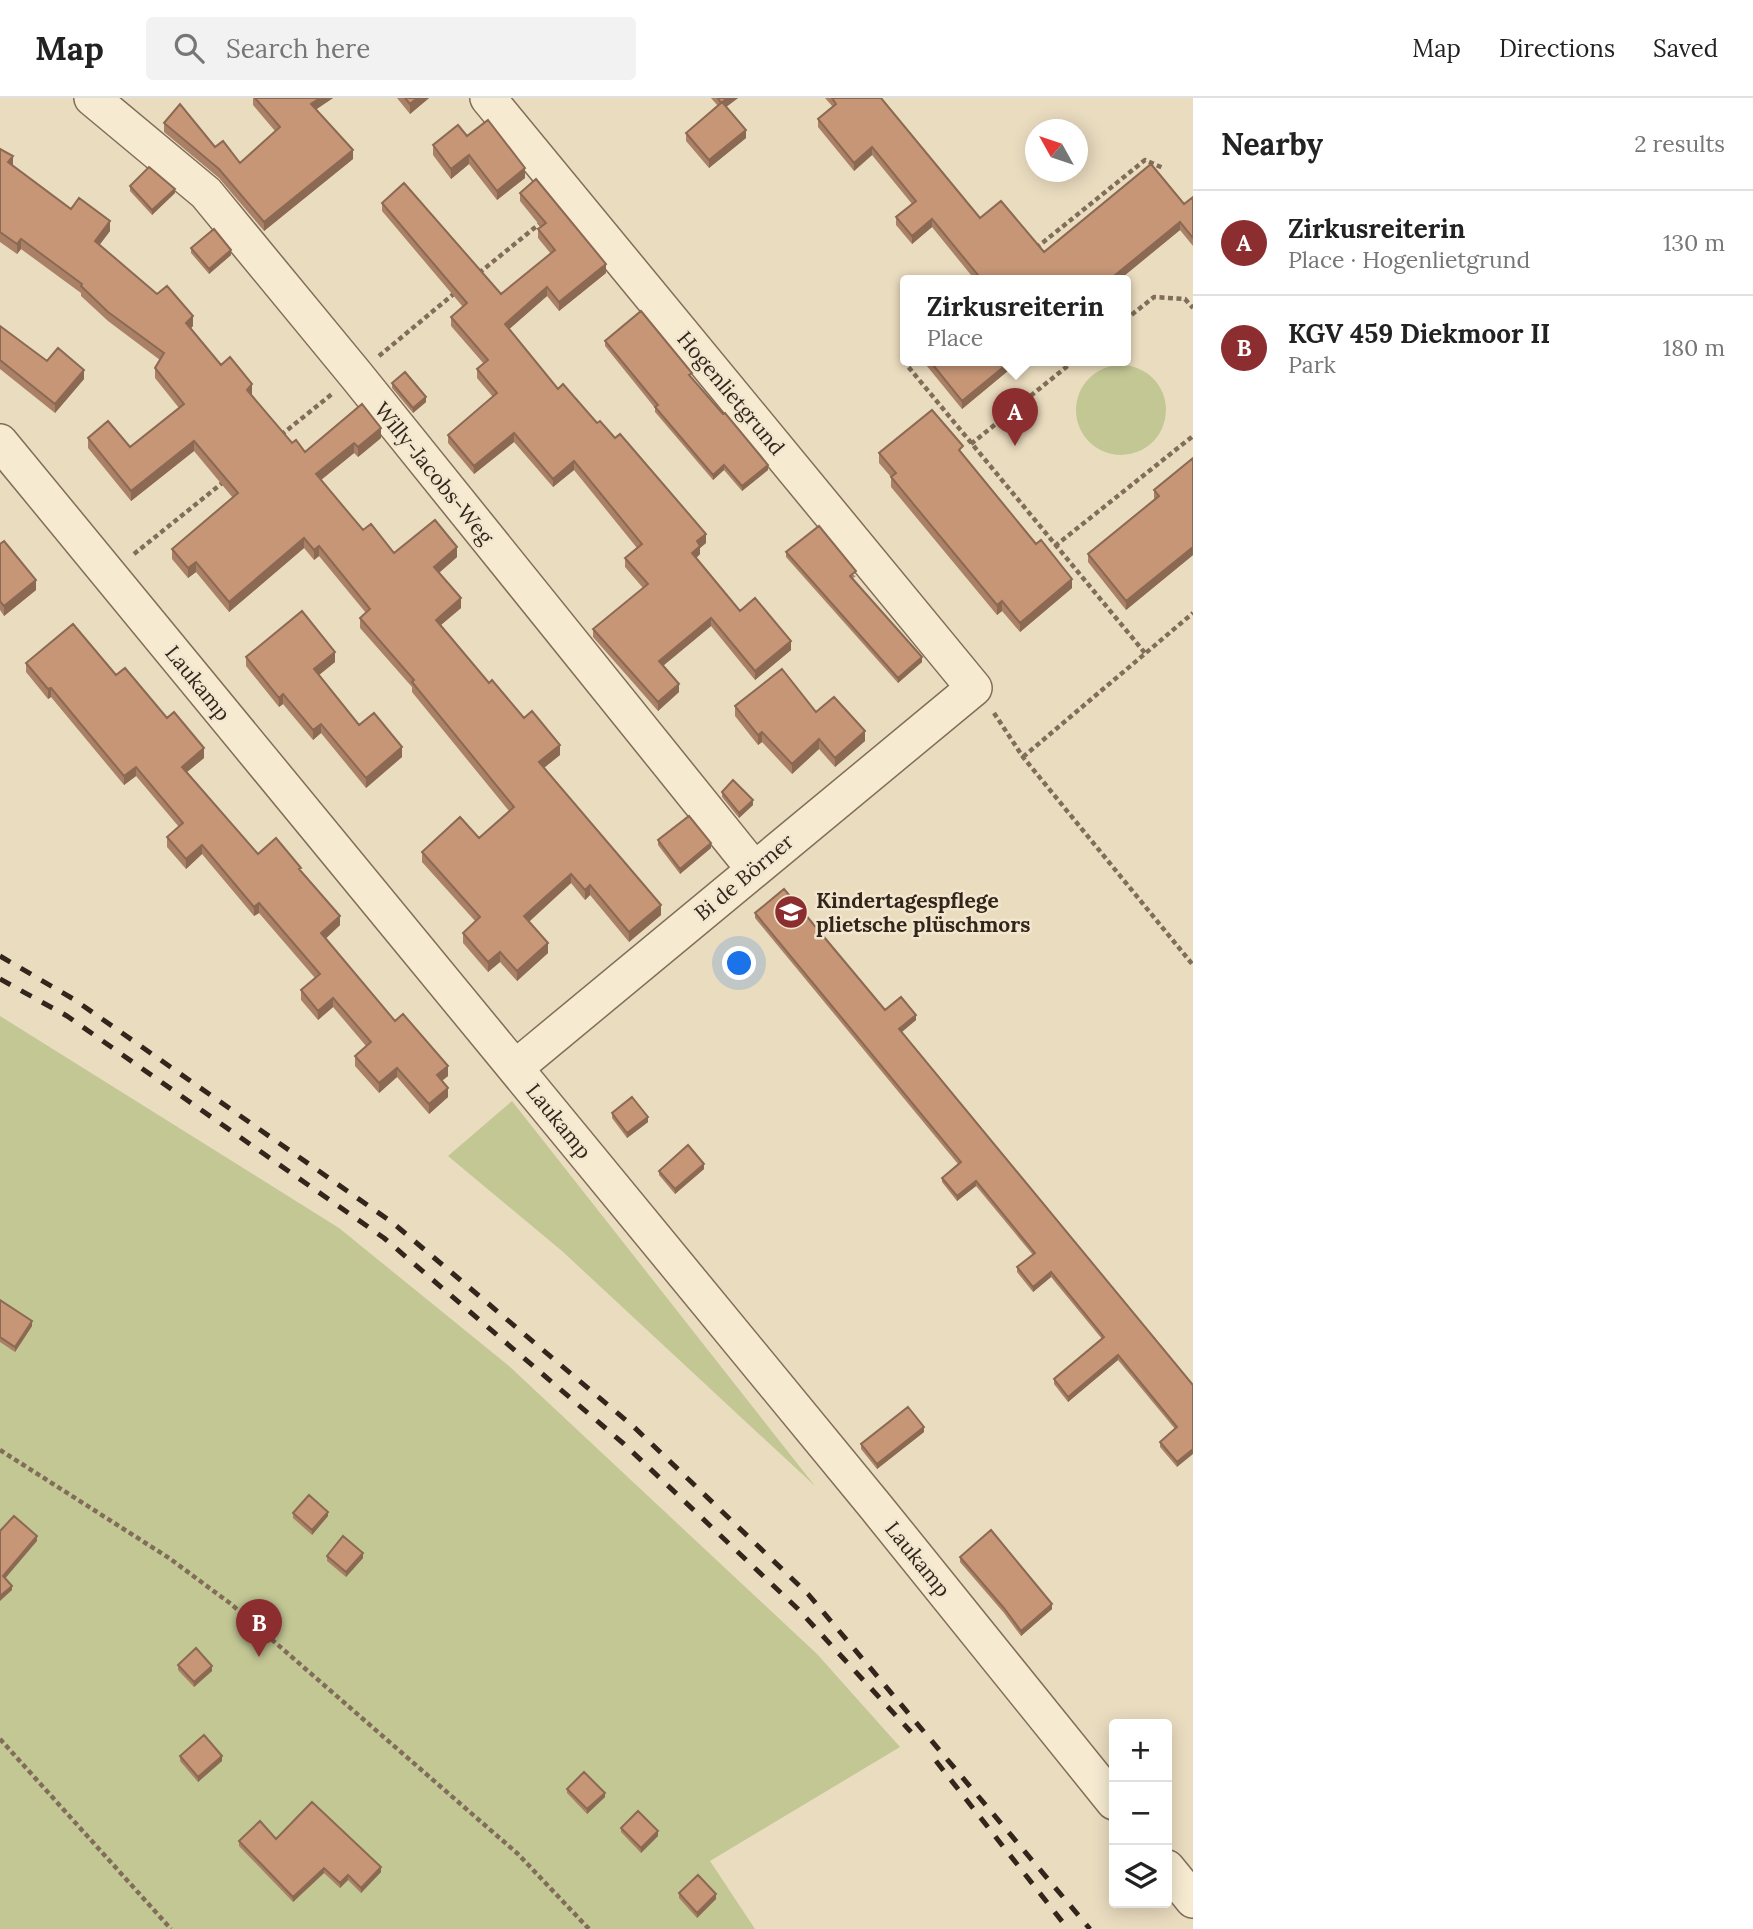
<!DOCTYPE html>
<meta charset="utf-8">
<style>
body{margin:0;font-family:Lora,serif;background:#f2f2f2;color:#222}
.controls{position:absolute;right:21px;bottom:21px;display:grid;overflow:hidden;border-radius:7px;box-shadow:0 4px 18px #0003}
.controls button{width:63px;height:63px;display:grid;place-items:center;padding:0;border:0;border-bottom:2px solid #e0e0e0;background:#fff;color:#222;font:35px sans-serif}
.compass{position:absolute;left:1025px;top:21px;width:63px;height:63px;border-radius:50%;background:#fff;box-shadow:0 4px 18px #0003;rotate:310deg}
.you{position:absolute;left:740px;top:866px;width:24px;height:24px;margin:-18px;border:5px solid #fff;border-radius:50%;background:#1a73e8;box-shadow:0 0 0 10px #1a73e833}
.badge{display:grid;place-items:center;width:46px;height:46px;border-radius:50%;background:#8c2d30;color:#fff;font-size:23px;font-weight:700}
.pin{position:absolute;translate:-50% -58px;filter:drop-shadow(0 2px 4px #0008)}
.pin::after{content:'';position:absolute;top:37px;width:24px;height:21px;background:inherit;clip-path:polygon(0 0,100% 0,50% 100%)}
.popup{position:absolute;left:900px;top:177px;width:231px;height:91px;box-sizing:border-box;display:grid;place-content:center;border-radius:7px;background:#fff;filter:drop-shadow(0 2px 5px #0005);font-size:23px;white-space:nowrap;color:#767676}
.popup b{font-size:26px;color:#222}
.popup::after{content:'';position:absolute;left:50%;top:100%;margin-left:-14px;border:14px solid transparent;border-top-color:#fff}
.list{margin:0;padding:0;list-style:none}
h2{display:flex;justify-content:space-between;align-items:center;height:91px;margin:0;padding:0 28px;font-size:30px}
h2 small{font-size:23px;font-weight:400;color:#767676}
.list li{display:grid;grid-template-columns:46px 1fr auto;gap:21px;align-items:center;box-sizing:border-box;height:105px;padding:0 28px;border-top:2px solid #e0e0e0}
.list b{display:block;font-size:26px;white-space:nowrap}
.list p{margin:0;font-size:23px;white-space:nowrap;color:#767676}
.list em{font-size:23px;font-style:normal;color:#767676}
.icon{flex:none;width:38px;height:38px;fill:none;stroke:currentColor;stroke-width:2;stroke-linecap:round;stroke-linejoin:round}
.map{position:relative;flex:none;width:1193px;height:1831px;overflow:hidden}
header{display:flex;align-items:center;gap:42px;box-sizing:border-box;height:98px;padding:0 35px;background:#fff;border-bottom:2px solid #e0e0e0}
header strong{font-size:33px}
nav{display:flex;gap:38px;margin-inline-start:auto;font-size:24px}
.search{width:490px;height:63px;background:#f2f2f2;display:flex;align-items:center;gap:18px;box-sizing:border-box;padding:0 24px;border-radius:7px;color:#767676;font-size:26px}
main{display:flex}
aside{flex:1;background:#fff}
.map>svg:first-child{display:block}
.green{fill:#c2c794}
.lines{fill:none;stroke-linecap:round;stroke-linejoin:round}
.street-casing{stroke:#816d59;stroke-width:38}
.path{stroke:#816d59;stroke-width:4.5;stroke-dasharray:5 3.5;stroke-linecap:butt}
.street{stroke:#f6ead1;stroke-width:35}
.rail{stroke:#32261c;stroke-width:5;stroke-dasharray:12 12;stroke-linecap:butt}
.wall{fill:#aa8166}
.shaded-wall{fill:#8b6953}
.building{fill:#c69677;stroke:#8b6953;stroke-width:2}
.labels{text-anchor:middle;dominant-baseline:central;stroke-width:5;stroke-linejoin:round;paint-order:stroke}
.street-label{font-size:21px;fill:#32261c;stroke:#f2e7ce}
.poi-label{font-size:21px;font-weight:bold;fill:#32261c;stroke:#f2e7ce;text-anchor:start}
</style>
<header>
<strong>Map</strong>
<div class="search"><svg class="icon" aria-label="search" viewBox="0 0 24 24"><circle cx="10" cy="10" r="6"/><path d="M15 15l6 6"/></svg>Search here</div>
<nav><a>Map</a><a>Directions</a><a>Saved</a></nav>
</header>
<main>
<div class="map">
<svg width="1193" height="1831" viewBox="0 0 1193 1831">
<rect width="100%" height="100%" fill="#eadcbf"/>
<!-- green -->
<path class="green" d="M1076 312a45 45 0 1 1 90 0a45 45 0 1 1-90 0Z
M0,918L339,1130L509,1268L817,1556L900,1649L710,1763L755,1831H0Z
M512,1003L815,1388L562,1153L448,1058Z"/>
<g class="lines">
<!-- street casing -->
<g class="street-casing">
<path id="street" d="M92,0L206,95L356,277L754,771
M488,0L974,590L515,970
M0,344L876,1409L1114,1704
M1167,1770L1193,1802"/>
</g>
<!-- path -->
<path class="path" d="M1036,150L1145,62L1163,70
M479,175L543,123
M1125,222L1154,199L1185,201L1193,210
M905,257L901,260L1145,555
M379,258L456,194
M281,337L332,296
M971,346L1075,262
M1055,448L1193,338
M134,456L226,382
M994,615L1023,659L1193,867
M1023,659L1193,515
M0,1352L169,1460L231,1506L518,1756L589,1831
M0,1641L171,1831"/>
<!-- street -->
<use href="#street" class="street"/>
<!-- rail -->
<path class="rail" d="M0,858L75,902L393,1125L634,1329L808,1496L1090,1831
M0,881L67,918L384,1140L624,1346L798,1511L911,1634
M936,1663L1068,1831"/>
</g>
<!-- wall -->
<path class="wall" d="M253,0H333L316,11L353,61L264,133L219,80L164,34V25L215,49L240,65L275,33L253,7Z
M397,0H429L410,16Z
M711,0H738L726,9L746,40L709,70L686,43V35L718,8Z
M825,0H881L980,120L1044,154L1184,106L1193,99V148L1180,132L1119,182H975L932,129L912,146L896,127V119L912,106L872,57L854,73L818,29V21L833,9Z
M467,38L525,80L497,102L469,66L451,81L433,57V47Z
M0,51L13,68L71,111L110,133L99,147L193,228L191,230L221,267L252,296L251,297L292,345L305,354L381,340L358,359L354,355L321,382L363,432L394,455L457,459L439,475L461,510L441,527L489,585L560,657L544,669L661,817L629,844L590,797L585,802L571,785L529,824L548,855L517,883L500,864L488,874L463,845V835L476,824L422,764V754L479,740L509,713L412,594V589L360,530V520L366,515L319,458L314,462L304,450L229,514L196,474L188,480L172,461V451L233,400L194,353L131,403L88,350V340L130,349L179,310L155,280V270L160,262L108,223L81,198V195L21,151L17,156L0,144Z
M130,88L175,95L152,117L130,93Z
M520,95L606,175L559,213L547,198L509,231L558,291L597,325L706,445L700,450V456L696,460L740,513L791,552L755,582L711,528L663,568L679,594L658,613L593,539V531L643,490L625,469V460L637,450L574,372L553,389L514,344L474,376L448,345V337L493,299L477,280V271L484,266L451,228V219L463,209L382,113V105L501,196L551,156L538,140V131L541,129L520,103Z
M191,150L231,157L209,176L191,155Z
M0,228L47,263L84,281L55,315L0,271Z
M605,243L692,280L768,372L742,393L724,372L713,382L655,314V310L605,248Z
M922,262H1021L962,311Z
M392,285L426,304L413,315L392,290Z
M879,355L963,357L1072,490L1020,534L1002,513L997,517L891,389V379L879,365Z
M1193,360V457L1126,512L1088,464V456L1155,402L1154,400V392Z
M0,446L36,492L4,518L0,512Z
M786,454L856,478L853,480L922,564L898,585L786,459Z
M246,559L335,564L319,577L359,627L402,659L366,690L321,635L313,642L283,606L279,609L246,568Z
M26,565L116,577L167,620L204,660L187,674L258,756L301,774L340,827L325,841L395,923L448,978L442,983L448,999L429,1016L397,979L379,995L355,968V958L366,948L333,909L318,922L301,902V892L315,880L259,815L254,818L202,756L186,771L167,749V739L179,729L136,678L124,687L51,599L48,601L26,574Z
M735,608L816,614L865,643L835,669L819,651L792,676L762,644L758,647L735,618Z
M722,694L753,707L739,720L722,699Z
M658,742L711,750L680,776L658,747Z
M755,815L885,912L916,922L902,934L1193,1287L1177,1369L1160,1349V1344L1175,1331L1118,1262L1068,1304L1054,1286V1281L1102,1241L1051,1179L1033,1194L1017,1174V1169L1033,1157L976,1088L957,1103L942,1084V1080L958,1066L755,820Z
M612,1015L648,1024L627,1040L612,1020Z
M704,1071L675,1096L659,1077V1073Z
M0,1202L32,1228L15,1254L0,1244Z
M924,1334L877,1371L861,1351V1346Z
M293,1415L328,1418L312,1437L293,1420Z
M327,1458L363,1460L346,1479L327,1463Z
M960,1459L1052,1511L1021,1538L1004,1515L960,1464Z
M178,1567L212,1573L194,1589L178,1572Z
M180,1658L222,1663L198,1684L180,1663Z
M567,1691L605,1699L587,1716L567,1695Z
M621,1730L658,1738L641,1755L621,1734Z
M276,1741L381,1774L361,1795L348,1782L340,1790L324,1775L293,1804L239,1748V1743Z
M679,1795L716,1801L697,1820L679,1800Z"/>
<!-- shaded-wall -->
<path class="shaded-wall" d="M320,0H333L311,15V6Z
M417,0H429L410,16V6Z
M728,0H738L722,12V4Z
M746,32V40L709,70V62Z
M872,49V57L854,73V65Z
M353,52V61L264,133V124Z
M469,57V66L451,81V71Z
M13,58V68L8,74V64Z
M525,70V80L497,102V93Z
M175,91V95L152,117V112Z
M932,121V129L912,146V138Z
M110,123V133L95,153V143Z
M1180,124V132L1119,182H1109Z
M21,141V151L17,156V146Z
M231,152V157L209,176V171Z
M606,166V175L559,213V204Z
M547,189V198L505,235V226Z
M193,218V228L186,235V225Z
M1012,262H1021L962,311V303Z
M84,272V281L55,315V306Z
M252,286V296L247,301V292Z
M426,299V304L413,315V310Z
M381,330V340L358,359V349Z
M514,335V344L474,376V368Z
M194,343V353L131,403V393Z
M354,345V355L316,386V376Z
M574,363V372L553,389V381Z
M724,367V372L713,382V377Z
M768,367V372L742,393V388Z
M706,436V445L700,450V456L692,464V455L697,443Z
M304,440V450L229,514V504Z
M319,448V458L314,462V452Z
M457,449V459L434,479V469Z
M1193,449V457L1126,512V503Z
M196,464V474L188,480V470Z
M1072,481V490L1020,534V525Z
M36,482V492L4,518V508Z
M461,500V510L436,531V522Z
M1002,503V513L997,517V507Z
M711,520V528L659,571V563Z
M791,543V552L755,582V573Z
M335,554V564L314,581V571Z
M922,559V564L898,585V580Z
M679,586V594L658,613V604Z
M51,590V599L48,601V591Z
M283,596V606L279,609V600Z
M321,626V635L313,642V632Z
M865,633V643L835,669V660Z
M762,634V644L758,647V637Z
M819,641V651L792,676V666Z
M560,647V657L539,674V664Z
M402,649V659L366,690V680Z
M204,650V660L182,678V669Z
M136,669V678L124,687V678Z
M753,702V707L739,720V715Z
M711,745V750L680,776V771Z
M202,747V756L186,771V761Z
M571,776V785L524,828V818Z
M590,787V797L585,802V792Z
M259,805V815L254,818V809Z
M661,807V817L629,844V834Z
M340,818V827L321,845V835Z
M548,845V855L517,883V873Z
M500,854V864L488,874V864Z
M333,900V909L318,922V913Z
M916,917V922L899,936V931Z
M448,968V978L437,986V977Z
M397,970V979L379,995V985Z
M448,990V999L429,1016V1006Z
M648,1019V1024L627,1040V1035Z
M704,1066V1071L675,1096V1091Z
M976,1083V1088L957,1103V1098Z
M1051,1174V1179L1033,1194V1189Z
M32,1223V1228L15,1254V1249Z
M1118,1257V1262L1068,1304V1299Z
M924,1329V1334L877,1371V1366Z
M1193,1351V1356L1177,1369V1364Z
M328,1414V1418L312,1437V1432Z
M37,1438V1443L3,1483V1478Z
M363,1455V1460L346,1479V1474Z
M12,1488V1492L0,1503V1498Z
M1052,1506V1511L1021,1538V1533Z
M212,1568V1573L194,1589V1584Z
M222,1658V1663L198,1684V1679Z
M605,1695V1699L587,1716V1711Z
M658,1733V1738L641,1755V1750Z
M381,1769V1774L361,1795V1790Z
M324,1770V1775L293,1804V1799Z
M348,1777V1782L340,1790V1785Z
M716,1796V1801L697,1820V1815Z"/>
<!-- building -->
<path class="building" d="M255,0H320L311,6L353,52L264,124L219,71L164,25L180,6L215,49L223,43L240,65L280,29Z
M405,0H417L410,6Z
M718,0H728L722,4L746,32L709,62L686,35L721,5Z
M832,0H881L980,120L1001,103L1044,154L1151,66L1184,106L1193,99V140L1180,124L1109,182H982L932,121L912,138L896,119L916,103L872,49L854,65L818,21L836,6Z
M488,22L525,70L497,93L469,57L451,71L433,47L458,27L467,38Z
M0,51L13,58L8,64L71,111L79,100L110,123L95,143L157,196L167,188L193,218L186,225L221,267L230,259L252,286L247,292L292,345L296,342L305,354L362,306L381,330L358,349L354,345L316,376L363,432L371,426L394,455L435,422L457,449L434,469L461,500L436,522L489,585L492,582L524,620L532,613L560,647L539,664L661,807L629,834L590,787L585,792L571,776L524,818L548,845L517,873L500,854L488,864L463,835L480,819L422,754L460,719L479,740L514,709L412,584L414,582L360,520L370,511L319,448L314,452L304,440L229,504L196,464L188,470L172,451L238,395L194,343L131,393L88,340L108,323L130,349L184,306L155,270L164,255L108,214L81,188L82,186L21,141L17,146L0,134Z
M149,69L175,91L152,112L130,88Z
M536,81L606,166L559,204L547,189L505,226L558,291L563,286L597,325L600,323L615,340L620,336L706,436L697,443L700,448L692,455L740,513L755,500L791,543L755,573L711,520L659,563L679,586L658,604L593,531L648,486L625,460L642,446L574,363L553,381L514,335L474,368L448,337L497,295L477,271L488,262L451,219L467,205L382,105L404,85L501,196L555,152L538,131L546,125L520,95Z
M214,131L231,152L209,171L191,150Z
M641,213L692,275L689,277L723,316L725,315L768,367L742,388L724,367L713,377L655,309L658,307L605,243Z
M0,228L47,263L58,250L84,272L55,306L0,262Z
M929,262H1012L962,303Z
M405,274L426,299L413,310L392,285Z
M932,312L963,348L959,352L1036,446L1041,442L1072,481L1020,525L1002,503L997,507L891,379L896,375L879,355Z
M1193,360V449L1126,503L1088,456L1159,398L1154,392Z
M819,428L856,473L850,478L922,559L898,580L786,454Z
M4,443L36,482L4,508L0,503V446Z
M302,513L335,554L314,571L359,627L374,615L402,649L366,680L321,626L313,632L283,596L279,600L246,559Z
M73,526L116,577L125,570L167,620L174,614L204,650L182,669L258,756L276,740L301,770L299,771L340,818L321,835L395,923L403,916L448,968L437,977L448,990L429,1006L397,970L379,985L355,958L371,944L333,900L318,913L301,892L320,876L259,805L254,809L202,747L186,761L167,739L183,725L136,669L124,678L51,590L48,591L26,565Z
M782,571L816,614L834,599L865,633L835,660L819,641L792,666L762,634L758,637L735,608Z
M733,682L753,702L739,715L722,694Z
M689,718L711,745L680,771L658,742Z
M784,791L885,912L901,899L916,917L899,931L1193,1287V1351L1177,1364L1160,1344L1177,1329L1118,1257L1068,1299L1054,1281L1104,1239L1051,1174L1033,1189L1017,1169L1035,1155L976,1083L957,1098L942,1080L961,1064L755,815Z
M632,999L648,1019L627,1035L612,1015Z
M688,1047L704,1066L675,1091L659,1073Z
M0,1202L32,1223L15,1249L0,1239Z
M908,1309L924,1329L877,1366L861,1346Z
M309,1397L328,1414L312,1432L293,1415Z
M14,1418L37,1438L3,1478L12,1488L0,1498V1433Z
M991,1432L1052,1506L1021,1533L1004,1510L960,1459Z
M343,1438L363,1455L346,1474L327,1458Z
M196,1550L212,1568L194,1584L178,1567Z
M204,1637L222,1658L198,1679L180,1658Z
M584,1674L605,1695L587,1711L567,1691Z
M312,1704L381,1769L361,1790L348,1777L340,1785L324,1770L293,1799L239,1743L260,1723L276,1741Z
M638,1713L658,1733L641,1750L621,1730Z
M698,1777L716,1796L697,1815L679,1795Z"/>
<!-- icons -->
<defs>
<g id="school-disc" transform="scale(1.75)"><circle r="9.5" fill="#8c2d30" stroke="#f2e7ce"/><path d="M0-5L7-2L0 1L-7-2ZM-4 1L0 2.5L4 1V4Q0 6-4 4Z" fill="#fff"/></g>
</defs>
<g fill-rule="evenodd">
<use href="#school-disc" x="791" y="814"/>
</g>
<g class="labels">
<!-- street labels -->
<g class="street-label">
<text transform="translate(731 295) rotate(50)">Hogenlietgrund</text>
<text transform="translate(434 375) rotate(51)">Willy-Jacobs-Weg</text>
<text transform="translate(198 585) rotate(51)">Laukamp</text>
<text transform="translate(744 779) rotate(-40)">Bi de Börner</text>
<text transform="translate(559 1023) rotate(51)">Laukamp</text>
<text transform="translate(918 1461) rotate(51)">Laukamp</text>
</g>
<!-- poi labels -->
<g class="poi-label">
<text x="816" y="802">Kindertagespflege<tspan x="816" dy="24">plietsche plüschmors</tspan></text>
</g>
</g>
</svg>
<div class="controls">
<button>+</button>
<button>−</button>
<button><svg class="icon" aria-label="layers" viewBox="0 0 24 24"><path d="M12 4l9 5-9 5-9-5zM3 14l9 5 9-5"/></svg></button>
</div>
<svg class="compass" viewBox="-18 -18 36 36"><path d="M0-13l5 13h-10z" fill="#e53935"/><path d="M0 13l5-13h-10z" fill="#767676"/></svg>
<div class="you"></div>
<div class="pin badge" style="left:1015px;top:348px">A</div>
<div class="popup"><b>Zirkusreiterin</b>Place</div>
<div class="pin badge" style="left:259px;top:1559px">B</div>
</div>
<aside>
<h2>Nearby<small>2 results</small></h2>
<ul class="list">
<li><span class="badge">A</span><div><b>Zirkusreiterin</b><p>Place · Hogenlietgrund</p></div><em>130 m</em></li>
<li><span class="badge">B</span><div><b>KGV 459 Diekmoor II</b><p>Park</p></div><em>180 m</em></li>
</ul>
</aside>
</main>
